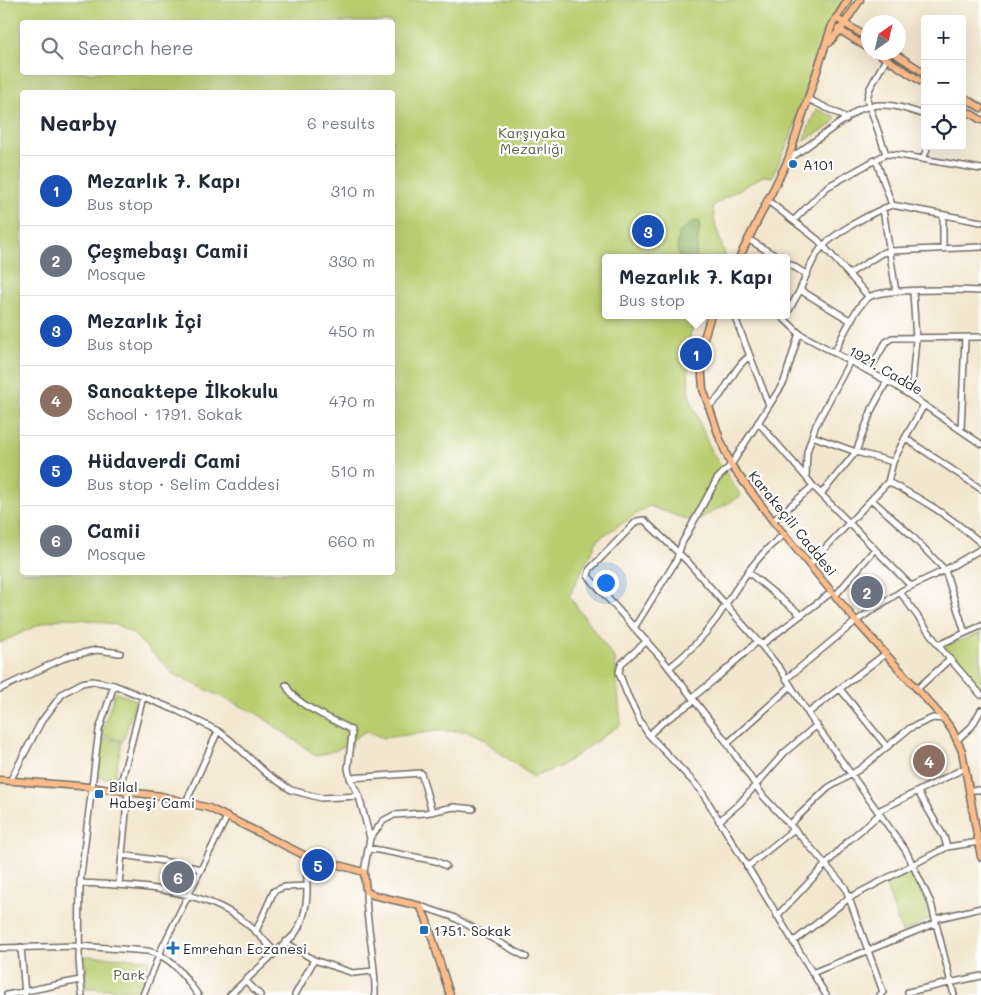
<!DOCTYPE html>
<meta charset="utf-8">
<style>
body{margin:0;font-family:Mali,sans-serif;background:#f2f2f3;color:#1f2937}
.controls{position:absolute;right:15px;top:15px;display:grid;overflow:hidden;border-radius:5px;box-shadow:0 5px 20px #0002}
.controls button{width:45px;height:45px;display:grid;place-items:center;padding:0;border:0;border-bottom:1px solid #e0e1e3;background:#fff;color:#1f2937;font:25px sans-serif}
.compass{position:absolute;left:861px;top:15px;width:45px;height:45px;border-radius:50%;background:#fff;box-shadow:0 5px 20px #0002;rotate:34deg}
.you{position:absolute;left:605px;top:582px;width:18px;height:18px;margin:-12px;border:4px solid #fff;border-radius:50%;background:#1a73e8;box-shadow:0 0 0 8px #1a73e833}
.badge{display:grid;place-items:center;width:32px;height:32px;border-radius:50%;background:#b45309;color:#fff;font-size:16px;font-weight:700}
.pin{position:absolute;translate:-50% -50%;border:2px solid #fff;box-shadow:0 1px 5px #0006}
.popup{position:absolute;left:602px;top:254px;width:188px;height:65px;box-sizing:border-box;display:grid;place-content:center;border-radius:5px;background:#fff;filter:drop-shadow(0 1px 4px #0005);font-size:16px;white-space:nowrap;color:#747a83}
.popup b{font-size:19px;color:#1f2937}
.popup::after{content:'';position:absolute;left:50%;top:100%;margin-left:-10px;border:10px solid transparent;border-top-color:#fff}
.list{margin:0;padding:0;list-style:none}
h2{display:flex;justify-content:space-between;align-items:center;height:65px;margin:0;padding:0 20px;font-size:21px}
h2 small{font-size:16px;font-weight:400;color:#747a83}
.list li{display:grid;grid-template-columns:32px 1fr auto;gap:15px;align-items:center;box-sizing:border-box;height:70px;padding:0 20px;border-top:1px solid #e0e1e3}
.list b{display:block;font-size:19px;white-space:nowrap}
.list p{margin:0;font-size:16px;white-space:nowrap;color:#747a83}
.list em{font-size:16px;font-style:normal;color:#747a83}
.icon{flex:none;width:28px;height:28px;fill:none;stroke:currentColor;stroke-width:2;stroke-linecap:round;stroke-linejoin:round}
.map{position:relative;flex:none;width:981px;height:995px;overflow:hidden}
.search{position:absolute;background:#fff;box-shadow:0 5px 20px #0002;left:20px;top:20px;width:375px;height:55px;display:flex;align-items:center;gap:12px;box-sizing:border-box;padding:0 18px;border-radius:5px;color:#747a83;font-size:19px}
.panel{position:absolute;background:#fff;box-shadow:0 5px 20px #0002;left:20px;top:90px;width:375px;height:485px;border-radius:5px}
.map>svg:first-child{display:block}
.green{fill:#b9cd70;stroke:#727c4e;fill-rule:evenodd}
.forest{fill:#92b062;stroke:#5e6e46}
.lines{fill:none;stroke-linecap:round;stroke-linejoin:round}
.minor-casing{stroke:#716c64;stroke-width:8}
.major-casing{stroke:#716c64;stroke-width:9}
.minor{stroke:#fff;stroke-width:5}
.major{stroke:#fabc8b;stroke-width:6}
.poi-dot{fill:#1f6fb2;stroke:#fff;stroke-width:2}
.labels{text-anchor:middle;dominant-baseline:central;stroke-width:4.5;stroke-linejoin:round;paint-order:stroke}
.park-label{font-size:14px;fill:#565c40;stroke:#fff}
.poi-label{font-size:14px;fill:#2b2b2b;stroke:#fff;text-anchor:start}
.street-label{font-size:14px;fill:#2b2b2b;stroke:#fff}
</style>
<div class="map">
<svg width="981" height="995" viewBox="0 0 981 995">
<rect width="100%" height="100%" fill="#fff"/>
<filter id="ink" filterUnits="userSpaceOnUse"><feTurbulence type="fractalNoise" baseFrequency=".02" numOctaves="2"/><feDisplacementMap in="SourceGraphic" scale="10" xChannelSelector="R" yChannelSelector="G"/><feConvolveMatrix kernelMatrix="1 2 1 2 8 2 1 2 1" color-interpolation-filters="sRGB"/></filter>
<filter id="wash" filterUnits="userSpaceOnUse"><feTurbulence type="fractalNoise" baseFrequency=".0096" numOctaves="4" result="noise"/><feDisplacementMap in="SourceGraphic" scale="20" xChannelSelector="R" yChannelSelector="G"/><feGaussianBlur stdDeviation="1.12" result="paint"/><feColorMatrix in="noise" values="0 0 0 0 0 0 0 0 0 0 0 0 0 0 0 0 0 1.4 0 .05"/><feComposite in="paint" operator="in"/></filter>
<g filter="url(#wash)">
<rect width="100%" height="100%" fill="#f3e6ce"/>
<!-- green -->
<path class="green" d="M0,0H843L828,27L813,60L804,97L790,139L772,177L763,176L726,197L713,206L715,224L726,258H606V315H698L689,339L688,393L710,449L741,496L694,522L649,506L598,539L569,596L615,659L621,724L561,766L533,777L496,750L485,740L468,731H438L383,738L366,731L337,750L317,756L258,714L175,675L132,633L117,625L82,619L65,618L42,623L0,643ZM22,22H392V72H22ZM22,92H392V572H22Z
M816,109L836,117L832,125L803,141Z
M981,633V686H977L944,646Z
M115,692L136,700L123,741L101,735Z
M101,738L122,742L114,780L94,776Z
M913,871L931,918L902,933L886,886Z
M85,956L150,959L140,990L86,988Z"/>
<!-- forest -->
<path class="forest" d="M695,221L700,222L696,258H680L677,249L679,232Z"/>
</g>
<g filter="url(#ink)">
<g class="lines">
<!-- minor casing -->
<g class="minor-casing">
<path id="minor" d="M808,99L841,115L846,120
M886,154L867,99L870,88L886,59
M923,159L928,146
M788,160L858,110C882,100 902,107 925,115
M876,160L892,205
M767,200L818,240L869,297
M883,209L896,292
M794,220L827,187L886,154L899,155L981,169
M748,239L779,258
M943,248V215
M786,262L806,274
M849,274L882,253L890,251L981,247
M800,290L851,321
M734,315L769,405
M780,315L800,334L896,386L981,444
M784,319C789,310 794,301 799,292C806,277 811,260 822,247C836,232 873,212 892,205L981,222
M834,353C841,339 856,305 869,297C884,288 960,290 981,291
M869,371L886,342L892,338L981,337
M911,396L916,339L913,292
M708,406C727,396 731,368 750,356
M758,422L806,477
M961,430L965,338
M812,436L856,452L893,462
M905,438L981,489
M888,482C923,499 951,517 981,543
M813,486L911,586
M821,494L856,452L872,409L887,381
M872,500L909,533L945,570L965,633
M773,521L813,486L806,477L807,452L815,427L850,361
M809,565L888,482L893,462L905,438L924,405
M748,572L801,615
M900,592L942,650L981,695
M835,596L875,549
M634,628L676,561L682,543L717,479L731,465L784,382L799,333
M647,641L622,663L620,668L619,673L627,694L641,723L649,735L700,789L826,995
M761,645L832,592
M938,645L981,626
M669,668C687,654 704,636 717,618C737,588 755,555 785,534
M786,679L856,621L903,590L945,570L981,549
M286,685C296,707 331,717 351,730L352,734L348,768L350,778
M0,689L68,656L97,650L120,653
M840,689L887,747
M917,689L950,659
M692,698L719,676L758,641
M808,713L885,654
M649,735L662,723L694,701
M957,740L972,726L981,710
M728,743L791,686
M10,781L41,722L63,693L82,683L92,681L114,685L178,711L218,731L230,740L267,774L291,790L321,798L359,796
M969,790H981
M119,791L143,697
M918,792L944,837L947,847
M186,802L218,731
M878,811L965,768
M719,821L740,803L784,753L817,725
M789,825L828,788L860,769L910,728L933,718L944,719
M370,838L359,796L350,778L421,773L432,812
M368,848L436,861L446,866
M122,855L163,861L201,869
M747,867L793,830
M364,872L370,838L383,821L394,815L425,813L454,807L473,809
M80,883C134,886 197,887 242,920C255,929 265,941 275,952
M119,885L128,792
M366,891C366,926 376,960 375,995
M420,906L453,917L526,957
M777,916L848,841L880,814
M935,919L981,908
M256,931L274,891L284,887L307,886
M285,942L314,960L353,973L374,971
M793,942L849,898L947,847L979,842
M21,947L25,995
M0,948L80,946L148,951C173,957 184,976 198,995
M812,973L936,923
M246,981L260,995
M908,992L981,976
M7,995L80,980
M82,995L79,960L80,883L99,730L114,685
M143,995L162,948L227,817
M230,995L294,935C311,912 307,883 306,856
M295,995L314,960
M880,995L883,992L845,887L805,841L763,796L725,740L663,660L588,576L590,569L637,521L644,520L688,562L761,645L781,670L811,718L906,851L931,903L954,995"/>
</g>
<!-- major casing -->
<g class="major-casing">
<path id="major" d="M836,18L868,38
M838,29L868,48
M829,43L840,30L860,0
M876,52L925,84
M892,52L925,73
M962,96L981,108
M962,108L981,120
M739,258L788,160L832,25L848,0
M711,315L700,351L703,389L720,439L731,465L773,521L856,621L944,719L952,730L962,751L981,857
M0,780L80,786L161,796L209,808L306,856L364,872L366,891L373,895L420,906L426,918L450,995"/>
</g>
<!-- minor -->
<use href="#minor" class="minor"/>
<!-- major -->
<use href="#major" class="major"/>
</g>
</g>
<!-- markers -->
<g class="poi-dot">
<circle cx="793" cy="164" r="5"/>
<rect x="94" y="789" width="10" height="10" rx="2.5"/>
<rect x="419" y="925" width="10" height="10" rx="2.5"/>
<path d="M170.5 940.5h5v5h5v5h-5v5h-5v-5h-5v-5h5z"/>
</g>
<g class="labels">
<!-- park labels -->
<g class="park-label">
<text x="532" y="132">Karşıyaka<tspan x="532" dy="16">Mezarlığı</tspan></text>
<text x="129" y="974">Park</text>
</g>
<!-- poi labels -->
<g class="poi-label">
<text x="803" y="164">A101</text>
<text x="109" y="786">Bilal<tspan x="109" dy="16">Habeşi Cami</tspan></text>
<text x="434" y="930">1751. Sokak</text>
<text x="183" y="948">Emrehan Eczanesi</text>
</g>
<!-- street labels -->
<g class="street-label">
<text transform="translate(886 370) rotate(30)">1921. Cadde</text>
<text transform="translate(793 523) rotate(51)">Karakeçili Caddesi</text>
</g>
</g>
</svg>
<div class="controls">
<button>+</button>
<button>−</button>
<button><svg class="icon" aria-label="locate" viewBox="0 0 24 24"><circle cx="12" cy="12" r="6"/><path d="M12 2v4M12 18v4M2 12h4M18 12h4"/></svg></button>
</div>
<svg class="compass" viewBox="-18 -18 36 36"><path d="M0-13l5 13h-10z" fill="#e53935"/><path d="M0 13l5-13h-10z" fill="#747a83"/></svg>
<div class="you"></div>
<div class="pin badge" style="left:696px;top:354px;background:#1a4fb4">1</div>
<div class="popup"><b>Mezarlık 7. Kapı</b>Bus stop</div>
<div class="pin badge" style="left:867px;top:592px;background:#6b7280">2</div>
<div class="pin badge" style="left:648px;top:231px;background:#1a4fb4">3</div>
<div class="pin badge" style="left:929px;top:761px;background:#8d6e63">4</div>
<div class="pin badge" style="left:318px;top:865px;background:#1a4fb4">5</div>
<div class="pin badge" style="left:178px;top:877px;background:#6b7280">6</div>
<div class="search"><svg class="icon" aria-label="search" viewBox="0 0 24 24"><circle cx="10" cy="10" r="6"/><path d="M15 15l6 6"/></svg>Search here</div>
<section class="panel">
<h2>Nearby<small>6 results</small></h2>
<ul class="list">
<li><span class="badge" style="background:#1a4fb4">1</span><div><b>Mezarlık 7. Kapı</b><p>Bus stop</p></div><em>310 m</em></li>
<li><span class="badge" style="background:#6b7280">2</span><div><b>Çeşmebaşı Camii</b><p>Mosque</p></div><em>330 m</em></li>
<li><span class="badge" style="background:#1a4fb4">3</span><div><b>Mezarlık İçi</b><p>Bus stop</p></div><em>450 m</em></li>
<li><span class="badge" style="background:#8d6e63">4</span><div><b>Sancaktepe İlkokulu</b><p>School · 1791. Sokak</p></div><em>470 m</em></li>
<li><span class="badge" style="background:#1a4fb4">5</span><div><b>Hüdaverdi Cami</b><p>Bus stop · Selim Caddesi</p></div><em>510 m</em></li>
<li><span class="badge" style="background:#6b7280">6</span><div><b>Camii</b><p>Mosque</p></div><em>660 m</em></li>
</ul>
</section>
</div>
